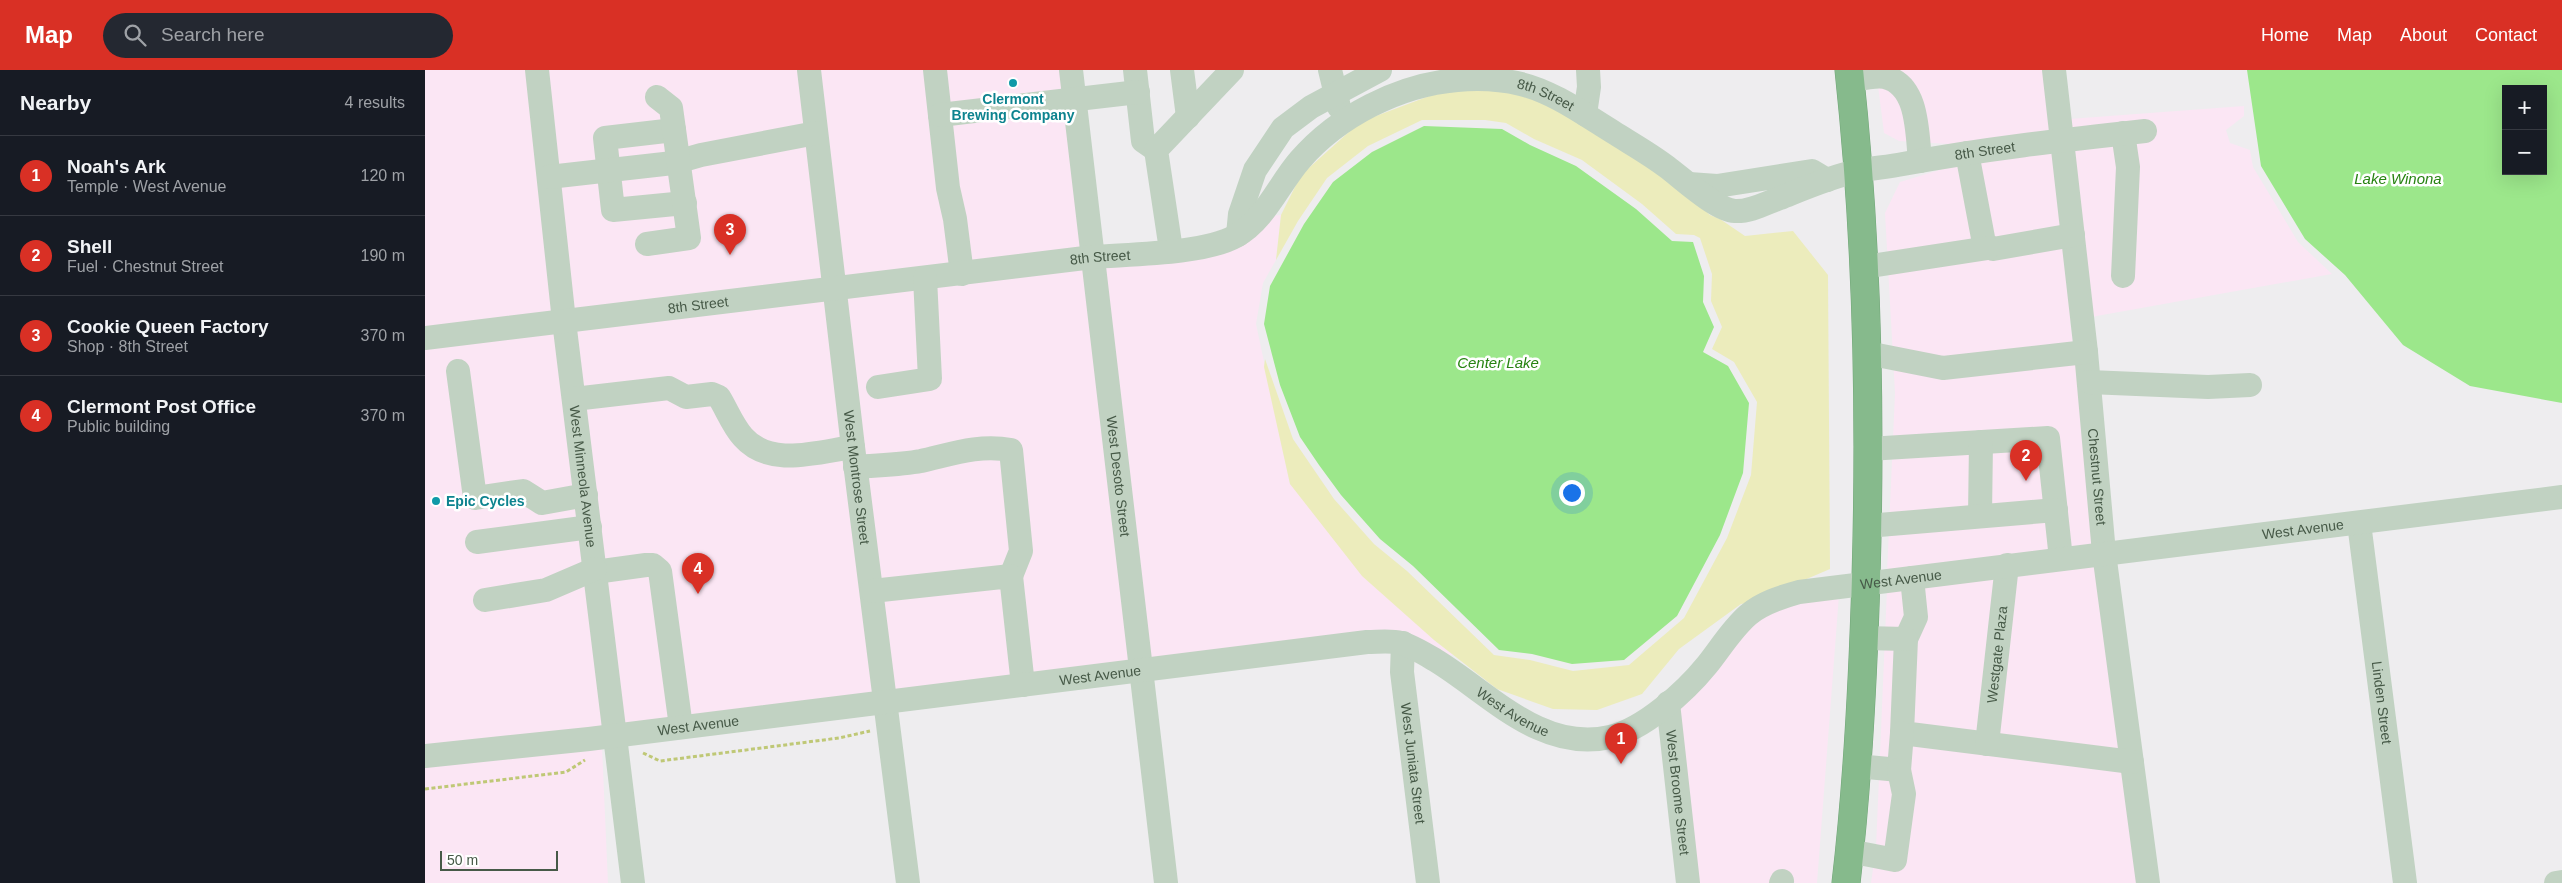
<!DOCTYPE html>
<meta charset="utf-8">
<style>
body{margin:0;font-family:Arial,sans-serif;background:#242831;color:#f1f3f6}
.controls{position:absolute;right:15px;top:15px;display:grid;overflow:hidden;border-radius:0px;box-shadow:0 5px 20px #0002}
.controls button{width:45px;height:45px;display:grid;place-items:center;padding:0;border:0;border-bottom:1px solid #363941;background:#171b24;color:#f1f3f6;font:25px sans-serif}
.scale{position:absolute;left:15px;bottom:12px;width:118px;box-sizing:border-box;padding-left:5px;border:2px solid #465947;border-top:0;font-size:14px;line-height:18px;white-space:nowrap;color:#465947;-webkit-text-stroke:4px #fff;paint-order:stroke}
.you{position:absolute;left:1146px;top:422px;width:18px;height:18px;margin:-12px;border:4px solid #fff;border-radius:50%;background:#1a73e8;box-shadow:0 0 0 8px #1a73e833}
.badge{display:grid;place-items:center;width:32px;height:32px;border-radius:50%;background:#d93025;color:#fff;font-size:16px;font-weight:700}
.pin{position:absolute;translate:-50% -41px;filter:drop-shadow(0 1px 2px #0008)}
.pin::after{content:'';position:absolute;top:26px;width:18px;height:15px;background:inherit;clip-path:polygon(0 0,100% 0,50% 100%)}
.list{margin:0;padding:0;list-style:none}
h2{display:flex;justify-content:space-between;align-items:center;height:65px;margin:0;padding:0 20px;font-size:21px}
h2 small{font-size:16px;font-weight:400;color:#9ea1a6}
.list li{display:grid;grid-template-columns:32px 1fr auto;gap:15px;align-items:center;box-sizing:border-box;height:80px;padding:0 20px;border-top:1px solid #363941}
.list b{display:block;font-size:19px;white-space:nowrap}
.list p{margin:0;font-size:16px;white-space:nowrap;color:#9ea1a6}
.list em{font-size:16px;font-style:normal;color:#9ea1a6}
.icon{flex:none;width:28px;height:28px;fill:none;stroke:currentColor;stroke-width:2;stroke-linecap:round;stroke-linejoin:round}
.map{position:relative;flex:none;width:2137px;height:813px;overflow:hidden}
header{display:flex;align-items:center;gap:30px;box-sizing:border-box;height:70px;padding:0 25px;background:#d93025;color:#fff}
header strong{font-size:24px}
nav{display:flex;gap:28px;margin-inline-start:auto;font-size:18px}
.search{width:350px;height:45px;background:#242831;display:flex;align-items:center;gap:12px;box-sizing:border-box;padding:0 18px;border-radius:28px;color:#9ea1a6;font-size:19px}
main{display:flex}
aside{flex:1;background:#171b24}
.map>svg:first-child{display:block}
.commercial{fill:#fbe6f4}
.green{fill:#ececbc}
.water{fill:#9ce78b;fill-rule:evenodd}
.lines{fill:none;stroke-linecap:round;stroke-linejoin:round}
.highway-casing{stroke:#71a678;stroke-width:29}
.path{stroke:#bfc876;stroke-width:3;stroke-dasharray:4 2.5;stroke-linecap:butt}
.minor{stroke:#c1d2c2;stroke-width:24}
.highway{stroke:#86ba8c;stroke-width:28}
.culture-dot{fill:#0f9aa8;stroke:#fff;stroke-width:2}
.labels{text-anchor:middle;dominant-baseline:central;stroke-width:5;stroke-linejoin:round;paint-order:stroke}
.street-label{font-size:14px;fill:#465947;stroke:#fff}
.culture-label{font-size:14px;font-weight:bold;fill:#0d838f;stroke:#fff}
.water-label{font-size:15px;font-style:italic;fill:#278312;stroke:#fff}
</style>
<header>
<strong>Map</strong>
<div class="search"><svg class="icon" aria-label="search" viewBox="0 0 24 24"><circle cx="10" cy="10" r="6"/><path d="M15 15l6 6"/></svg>Search here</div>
<nav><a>Home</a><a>Map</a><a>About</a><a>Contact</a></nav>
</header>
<main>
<aside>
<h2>Nearby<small>4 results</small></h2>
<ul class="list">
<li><span class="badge">1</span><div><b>Noah's Ark</b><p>Temple · West Avenue</p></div><em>120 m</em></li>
<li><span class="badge">2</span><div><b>Shell</b><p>Fuel · Chestnut Street</p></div><em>190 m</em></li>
<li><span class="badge">3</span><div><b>Cookie Queen Factory</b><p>Shop · 8th Street</p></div><em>370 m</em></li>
<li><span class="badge">4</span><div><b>Clermont Post Office</b><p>Public building</p></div><em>370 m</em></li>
</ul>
</aside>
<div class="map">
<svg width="2137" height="813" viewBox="0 0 2137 813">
<rect width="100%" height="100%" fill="#eeedef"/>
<!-- commercial -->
<path class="commercial" d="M0,0H103L129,244L0,257Z
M121,0H375L399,212L147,242Z
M393,0H637L659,180L417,210Z
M1451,0H1620L1627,64L1541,75L1474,71L1459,63Z
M1819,36V46L1801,60L1805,73L1825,80L1828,97L1873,172L1907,204L1666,247L1647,78L1730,67L1728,51L1645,62L1644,49Z
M1629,80L1648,250L1645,251L1660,367L1669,476L1462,503L1470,323L1460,143L1475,112L1544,91Z
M856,145L851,190L838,213L831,254L865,414L1009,570L1028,585L1019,586L1006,578L724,592L679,194L844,146Z
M661,196L706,594L470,622L419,226Z
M401,228L451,624L199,656L149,258Z
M131,260L181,658L0,678V276Z
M1671,492L1713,813H1446L1451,778L1462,519Z
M1414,525L1392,813H1273L1252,636L1329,551L1361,534Z
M177,677L183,813H0V694Z"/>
<!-- green -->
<path class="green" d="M1023,19L1093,22L1156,52L1260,122L1285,145L1295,149L1320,166L1368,161L1403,205L1405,499L1328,532L1316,534L1254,579L1217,624L1172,640L1128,639L1072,619L1009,570L937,506L865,414L839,297L840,289L868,369L909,429L949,474L982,501L1069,585L1105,590L1148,601L1204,595L1259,548L1302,468L1326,405L1332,332L1309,292L1287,279L1297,257L1286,231L1287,204L1275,168L1269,165L1251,164L1217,134L1157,90L1109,69L1081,53L1060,50H997L943,76L902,108L873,151L851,190L856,145L876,105L935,52Z"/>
<!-- water -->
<path class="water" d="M1822,0H2137V333L2045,316L1978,275L1920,205L1880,169L1836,96ZM2081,19H2118V101H2081Z
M999,56L1077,59L1105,75L1151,96L1211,139L1247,171L1268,172L1279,206L1278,232L1289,257L1278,282L1303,296L1324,333L1318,403L1295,465L1252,546L1199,590L1147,594L1107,584L1074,580L988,496L955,469L916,425L894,395L875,367L855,315L839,254L845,216L879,154L908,112L947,82Z"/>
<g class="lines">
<!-- highway casing -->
<g class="highway-casing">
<path id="highway" d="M1421,813C1433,711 1438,609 1441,507C1446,338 1442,168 1424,0"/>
</g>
<!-- path -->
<path class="path" d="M218,683L235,691L414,668L445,661
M0,719L141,702L160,690"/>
<!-- minor -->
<g class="minor">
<path id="s1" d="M112,0L139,251L208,813"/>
<path id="s2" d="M384,0L428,377L483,813"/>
<path d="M510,0L523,118L530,149L537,204"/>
<path id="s3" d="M646,0L741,813"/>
<path d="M710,0L718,71L731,80"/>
<path d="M757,0L763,47"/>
<path d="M905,0L914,37"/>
<path id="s4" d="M1629,0L1661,282L1679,483L1723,813"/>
<path d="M1425,11C1435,9 1450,5 1460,7C1494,15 1492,64 1495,91"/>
<path d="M1160,44L1164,17L1163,0"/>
<path d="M515,45L713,22"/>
<path d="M249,60L180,68L188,140L260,133"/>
<path d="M1542,83L1559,173L1568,179L1648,165"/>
<path d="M124,107L248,93L276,85L391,63"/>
<path d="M1264,114L1292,116L1387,101L1402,110"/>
<path d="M813,165L815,144L830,100L858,58L886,37L955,0"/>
<path d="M222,174L264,168L246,38L232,27"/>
<path d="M746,180L731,80L807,0"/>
<path d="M1439,197L1563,178"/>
<path d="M1698,206L1703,97L1698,63"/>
<path id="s5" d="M0,268L668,187C707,184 779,184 811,166C840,150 854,114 875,90C913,46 974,15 1032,10C1053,8 1075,9 1096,14C1129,22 1160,45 1188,62C1207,74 1225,84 1242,97C1258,109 1291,140 1310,141C1325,142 1341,133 1355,128C1380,118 1405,107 1432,101C1447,98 1463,97 1478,94C1558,79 1639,70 1720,61"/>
<path d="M1442,283L1518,298L1661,282"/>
<path d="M33,301L50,428L98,421L117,433L161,425"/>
<path d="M1664,312L1783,317L1825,315"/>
<path d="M453,317L505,309L500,208"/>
<path d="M149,329L244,318L261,327L287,324L294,327C302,340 308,356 318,367C345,398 392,382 428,377"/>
<path d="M1443,379L1623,368L1636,489"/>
<path d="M430,397C452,395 475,395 496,391C527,384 554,374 586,380L596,481L586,506"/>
<path d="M1555,446L1556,372"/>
<path id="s6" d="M1934,453L1980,813"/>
<path d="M1442,456L1631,440"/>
<path d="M52,472L165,457"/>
<path d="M170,502L221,495H228L235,501L256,657"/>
<path d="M1487,508L1491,547L1481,569L1477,663L1707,692"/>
<path d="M447,521L586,506L598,615"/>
<path d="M60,530L121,520L170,499"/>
<path d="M1439,568L1481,569"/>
<path id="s7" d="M978,573L977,602L1003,813"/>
<path id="s8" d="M1243,633L1263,813"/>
<path id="s9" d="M1562,674L1582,495"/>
<path id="s10" d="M0,686L164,669L942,572C953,572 965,570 976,573C987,576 1000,584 1010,590C1063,622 1116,683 1185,667C1219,659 1260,622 1282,595C1295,579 1306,560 1323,545C1337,533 1356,527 1374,522L2137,427"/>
<path d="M1432,696L1474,700L1477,663"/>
<path d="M1424,781L1470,790L1479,724L1474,700"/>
<path d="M1356,813L1357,811"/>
<path d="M2131,813L2137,812"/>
</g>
<!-- highway -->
<use href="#highway" class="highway"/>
</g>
<!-- markers -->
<g class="culture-dot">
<circle cx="588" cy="13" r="5"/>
<circle cx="11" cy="431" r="5"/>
</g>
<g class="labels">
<!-- street labels -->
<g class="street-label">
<text stroke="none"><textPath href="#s5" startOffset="1190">8th Street</textPath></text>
<text stroke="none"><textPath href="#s5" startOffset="1672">8th Street</textPath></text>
<text stroke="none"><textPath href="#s5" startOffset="680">8th Street</textPath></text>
<text stroke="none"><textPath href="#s5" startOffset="275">8th Street</textPath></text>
<text stroke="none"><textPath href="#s1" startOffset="409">West Minneola Avenue</textPath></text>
<text stroke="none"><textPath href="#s2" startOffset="410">West Montrose Street</textPath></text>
<text stroke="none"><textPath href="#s3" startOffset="409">West Desoto Street</textPath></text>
<text stroke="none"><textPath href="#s4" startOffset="409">Chestnut Street</textPath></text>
<text stroke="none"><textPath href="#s10" startOffset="1970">West Avenue</textPath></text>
<text stroke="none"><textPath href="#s10" startOffset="1565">West Avenue</textPath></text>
<text stroke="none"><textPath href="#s9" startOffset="90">Westgate Plaza</textPath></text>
<text stroke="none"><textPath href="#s10" startOffset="680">West Avenue</textPath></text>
<text stroke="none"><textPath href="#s6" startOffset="181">Linden Street</textPath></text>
<text stroke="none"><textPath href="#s10" startOffset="1115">West Avenue</textPath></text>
<text stroke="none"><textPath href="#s10" startOffset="275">West Avenue</textPath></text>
<text stroke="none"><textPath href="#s7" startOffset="121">West Juniata Street</textPath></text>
<text stroke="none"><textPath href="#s8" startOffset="90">West Broome Street</textPath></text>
</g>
<!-- culture labels -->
<g class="culture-label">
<text x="588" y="29">Clermont<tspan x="588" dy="16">Brewing Company</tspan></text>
<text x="21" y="431" text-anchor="start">Epic Cycles</text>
</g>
<!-- water labels -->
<g class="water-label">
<text x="1973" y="108">Lake Winona</text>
<text x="1073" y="292">Center Lake</text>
</g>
</g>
</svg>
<div class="controls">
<button>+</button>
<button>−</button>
</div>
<div class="scale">50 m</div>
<div class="you"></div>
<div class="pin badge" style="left:1196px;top:694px">1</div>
<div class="pin badge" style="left:1601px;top:411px">2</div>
<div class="pin badge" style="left:305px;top:185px">3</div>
<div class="pin badge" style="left:273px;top:524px">4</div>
</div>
</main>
